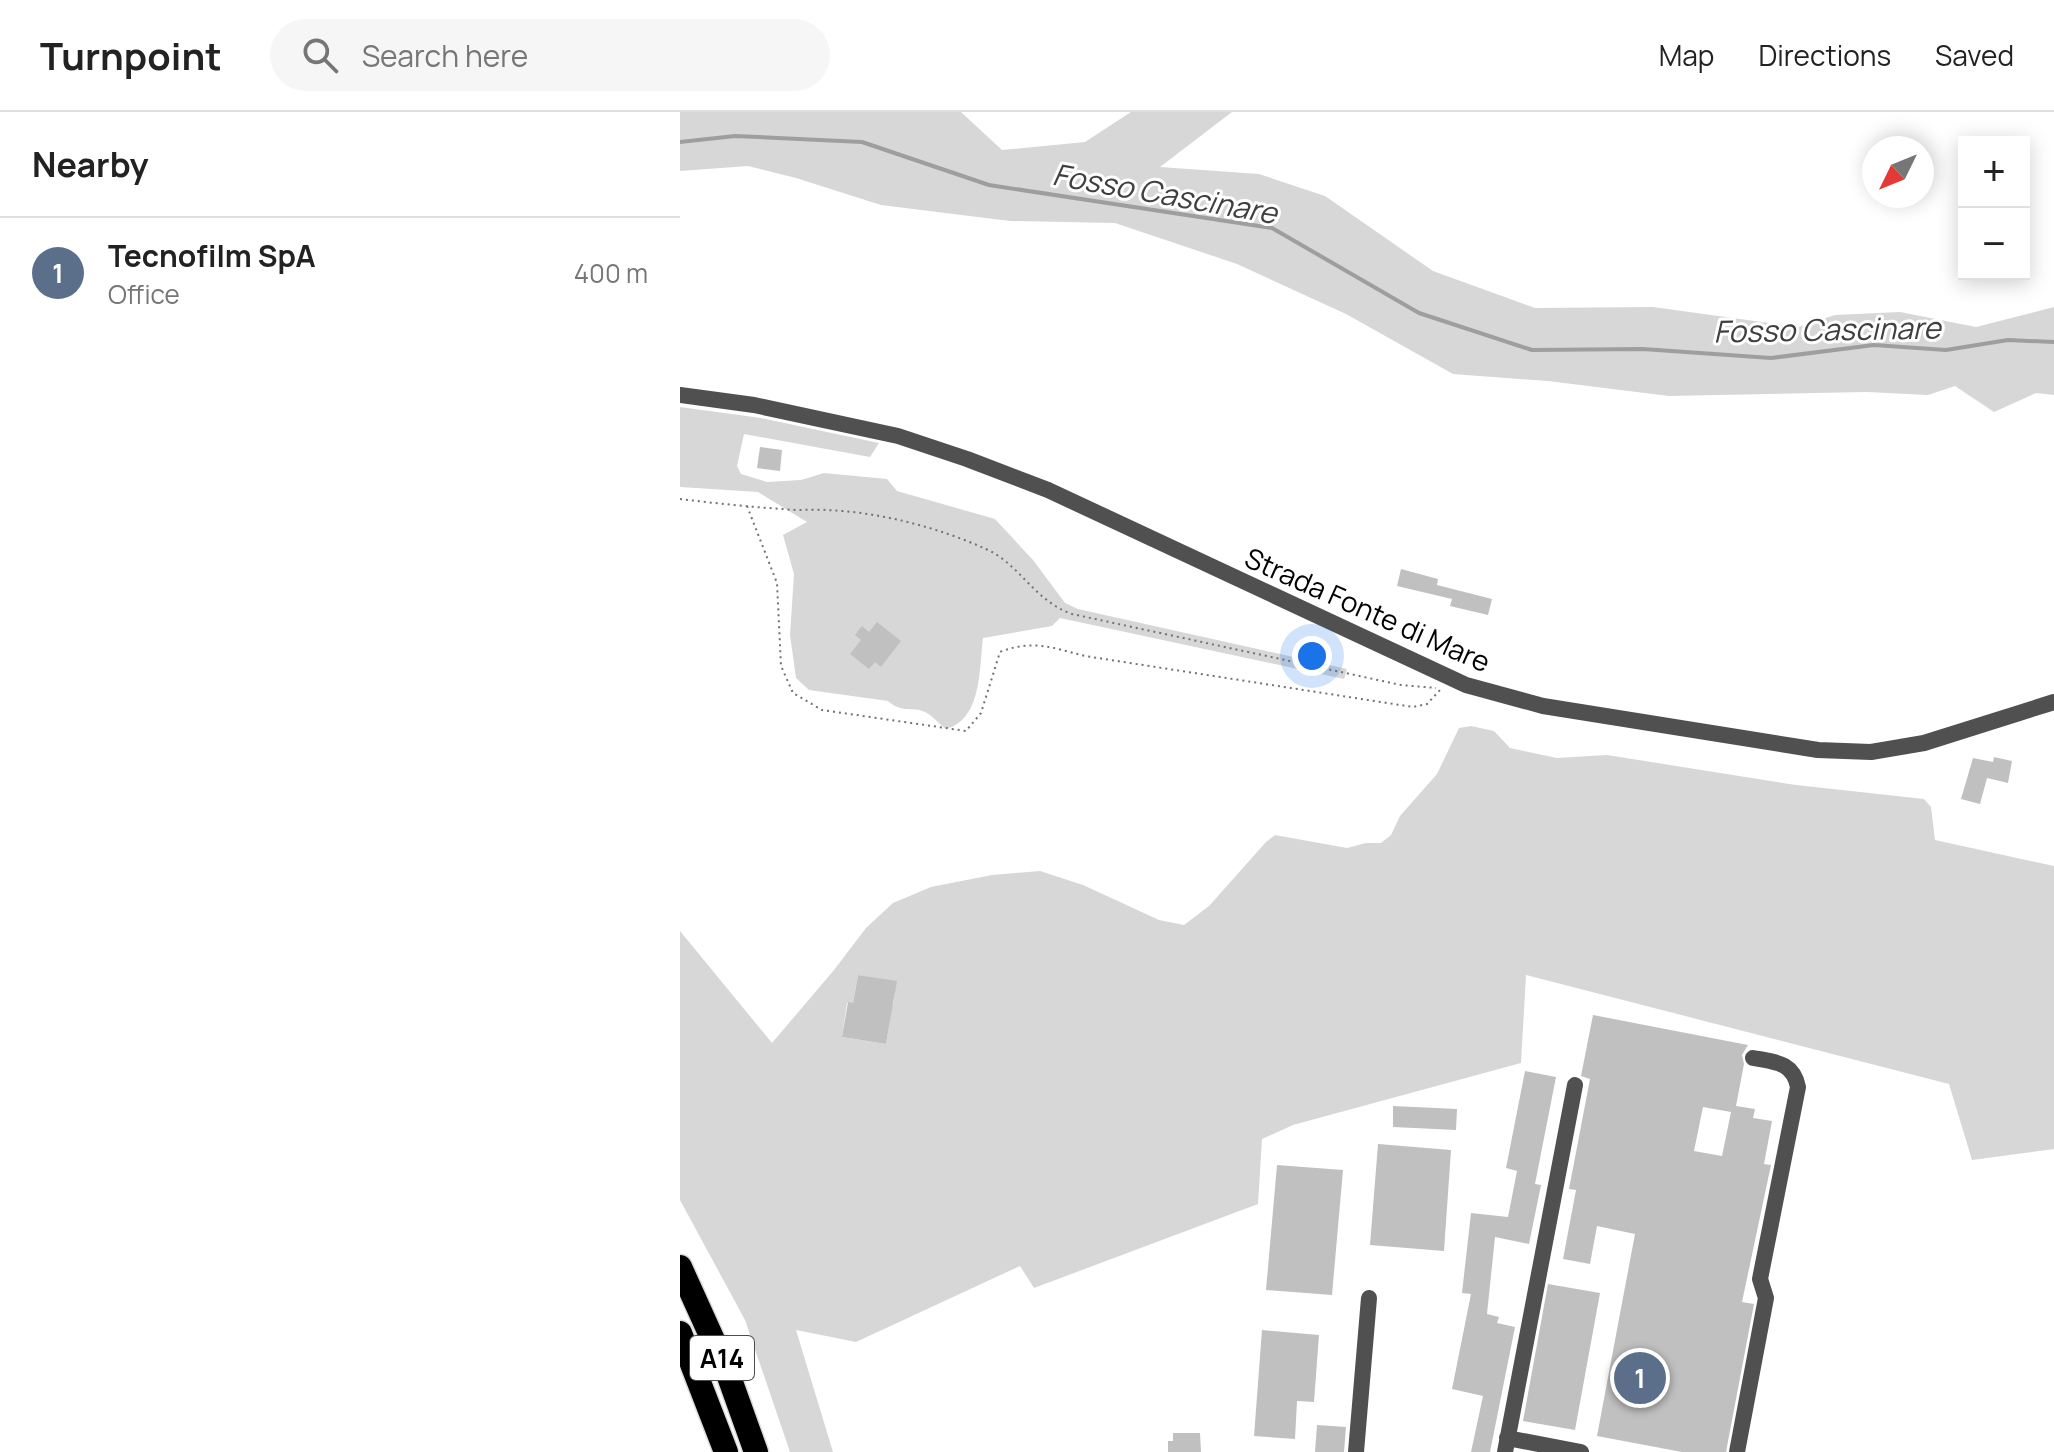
<!DOCTYPE html>
<meta charset="utf-8">
<style>
body{margin:0;font-family:Manrope,sans-serif;background:#f6f6f6;color:#222}
.controls{position:absolute;right:24px;top:24px;display:grid;overflow:hidden;border-radius:0px;box-shadow:0 4px 20px #0003}
.controls button{width:72px;height:72px;display:grid;place-items:center;padding:0;border:0;border-bottom:2px solid #e0e0e0;background:#fff;color:#222;font:40px sans-serif}
.compass{position:absolute;left:1182px;top:24px;width:72px;height:72px;border-radius:50%;background:#fff;box-shadow:0 4px 20px #0003;rotate:227deg}
.you{position:absolute;left:632px;top:544px;width:28px;height:28px;margin:-20px;border:6px solid #fff;border-radius:50%;background:#1a73e8;box-shadow:0 0 0 12px #1a73e833}
.badge{display:grid;place-items:center;width:52px;height:52px;border-radius:50%;background:#000;color:#fff;font-size:26px;font-weight:700}
.pin{position:absolute;translate:-50% -50%;border:4px solid #fff;box-shadow:0 2px 8px #0006}
.list{margin:0;padding:0;list-style:none}
h2{display:flex;justify-content:space-between;align-items:center;height:104px;margin:0;padding:0 32px;font-size:34px}
h2 small{font-size:26px;font-weight:400;color:#767676}
.list li{display:grid;grid-template-columns:52px 1fr auto;gap:24px;align-items:center;box-sizing:border-box;height:112px;padding:0 32px;border-top:2px solid #e0e0e0}
.list b{display:block;font-size:30px;white-space:nowrap}
.list p{margin:0;font-size:26px;white-space:nowrap;color:#767676}
.list em{font-size:26px;font-style:normal;color:#767676}
.icon{flex:none;width:44px;height:44px;fill:none;stroke:currentColor;stroke-width:2;stroke-linecap:round;stroke-linejoin:round}
.map{position:relative;flex:none;width:1374px;height:1340px;overflow:hidden}
header{display:flex;align-items:center;gap:48px;box-sizing:border-box;height:112px;padding:0 40px;background:#fff;border-bottom:2px solid #e0e0e0}
header strong{font-size:38px}
nav{display:flex;gap:44px;margin-inline-start:auto;font-size:28px}
.search{width:560px;height:72px;background:#f6f6f6;display:flex;align-items:center;gap:20px;box-sizing:border-box;padding:0 28px;border-radius:44px;color:#767676;font-size:30px}
main{display:flex}
aside{flex:1;background:#fff}
.map>svg:first-child{display:block}
.green{fill:#d7d7d7;fill-rule:evenodd}
.lines{fill:none;stroke-linecap:round;stroke-linejoin:round}
.stream{stroke:#9e9e9e;stroke-width:4}
.building{fill:#c0c0c0;fill-rule:evenodd}
.highway-casing{stroke:#dbdbdb;stroke-width:27}
.path{stroke:#727272;stroke-width:2;stroke-dasharray:2 4;stroke-linecap:butt}
.minor{stroke:#505050;stroke-width:16}
.highway{stroke:#000;stroke-width:24}
.labels{text-anchor:middle;dominant-baseline:central;stroke-width:6;stroke-linejoin:round;paint-order:stroke}
.shield{fill:#fff;stroke:#4c4c4c;stroke-width:2}
.shield-label{font-size:26px;font-weight:bold;fill:#000}
.street-label{font-size:28px;fill:#000;stroke:#fff}
.water-label{font-size:30px;font-style:italic;fill:#3f3f3f;stroke:#fff}
</style>
<header>
<strong>Turnpoint</strong>
<div class="search"><svg class="icon" aria-label="search" viewBox="0 0 24 24"><circle cx="10" cy="10" r="6"/><path d="M15 15l6 6"/></svg>Search here</div>
<nav><a>Map</a><a>Directions</a><a>Saved</a></nav>
</header>
<main>
<aside>
<h2>Nearby<small></small></h2>
<ul class="list">
<li><span class="badge" style="background:#5c6f8a">1</span><div><b>Tecnofilm SpA</b><p>Office</p></div><em>400 m</em></li>
</ul>
</aside>
<div class="map">
<svg width="1374" height="1340" viewBox="0 0 1374 1340">
<rect width="100%" height="100%" fill="#fff"/>
<!-- green -->
<path class="green" d="M0,0H281L322,38L405,30L451,0H552L480,55L579,62L645,84L753,159L855,196L973,195L1118,215L1155,203L1220,200L1296,215L1374,195V283L1356,281L1314,300L1275,274L1248,283L1187,280L989,284L868,269L773,262L666,202L557,152L435,111L330,109L201,93L116,66L68,54L0,59Z
M0,295L81,306L199,331L190,345L64,322L57,354L61,362L87,370L121,368L144,361L207,367L217,379L315,407L353,448L385,491L398,497L667,557L664,567L380,506L372,514L303,526C299,558 302,607 266,617C259,612 252,603 245,600C231,594 223,602 208,589L129,578L116,566L110,523L114,462L103,423L127,410L78,380L0,375Z
M791,614L814,619L830,636L877,646L927,643L1116,673L1244,687L1251,695L1255,728L1374,754V1037L1292,1048L1269,972L846,863L841,951L613,1013L582,1027L578,1092L354,1176L340,1154L176,1230L116,1218L153,1340H110L65,1208L0,1088V819L92,931L154,858L186,816L213,791L251,775L312,763L360,759L403,773L479,808L504,813L529,794L586,730L595,723L667,736L686,731H701L711,723L720,704L757,662L779,616ZM178,863L216,870L213,894L206,893L210,909L206,932L162,925L167,891H173Z"/>
<g class="lines">
<!-- stream -->
<path class="stream" d="M0,30L55,24L182,30L309,73L592,116L739,201L852,238L963,237L1091,246L1194,233L1266,238L1328,228L1374,230"/>
</g>
<!-- building -->
<path class="building" d="M80,335L102,338L100,359L77,356Z
M721,457L758,467L757,473L812,487L808,503L770,494L772,487L717,474Z
M197,510L221,529L201,555L195,550L189,557L170,542L181,528L175,523L182,514L189,520Z
M1314,645L1332,649L1328,671L1307,666L1300,692L1281,687L1293,646L1313,650Z
M178,863L217,869L206,932L162,925L168,890L173,891Z
M913,903L1068,933L1062,943L1064,952L1056,994L1075,997L1073,1006L1092,1009L1084,1052L1091,1053L1062,1190L1074,1192L1046,1340H1002L917,1324L955,1122L917,1114L910,1152L883,1147L896,1078L889,1077L910,967L901,964ZM1023,995L1051,1000L1042,1044L1014,1039Z
M845,959L876,965L855,1072L861,1073L849,1132L815,1125L807,1202L819,1205L817,1211L835,1215L810,1340H791L803,1284L772,1277L791,1182L782,1181L791,1101L828,1105L837,1059L826,1056Z
M713,994L777,997L776,1018L713,1015Z
M698,1032L771,1038L764,1139L690,1133Z
M597,1053L663,1058L652,1183L586,1178Z
M868,1172L920,1181L895,1318L843,1309Z
M582,1218L639,1223L634,1290L617,1289L615,1327L574,1324Z
M637,1313L666,1315L664,1340H635Z
M493,1321H520L521,1340H488V1329H493Z"/>
<g class="lines">
<!-- highway casing -->
<g class="highway-casing">
<path id="highway" d="M0,1155L47,1259L76,1340
M0,1221L46,1340"/>
</g>
<!-- path -->
<path class="path" d="M0,387C34,391 69,395 103,397C118,399 132,397 146,398C199,400 257,415 306,437C341,453 353,488 392,502L721,573L756,576
M67,394L97,471L101,554L113,581L142,598L286,619L301,601L320,540C353,527 373,536 405,544L733,595L747,592L760,578"/>
<!-- minor -->
<path class="minor" d="M0,283L74,293L218,324L287,347L368,378L786,573L863,594L1138,638L1191,640L1244,631L1374,590
M827,1326L901,1340
M676,1340L689,1186
M825,1340L895,973
M1057,1340L1086,1186L1080,1167L1118,975C1113,950 1095,950 1073,946"/>
<!-- highway -->
<use href="#highway" class="highway"/>
</g>
<g class="labels">
<!-- shield labels -->
<rect class="shield" x="10" y="1224" width="64" height="44" rx="6"/>
<g class="shield-label">
<text x="42" y="1246">A14</text>
</g>
<!-- street labels -->
<g class="street-label">
<text transform="translate(688 497) rotate(24)">Strada Fonte di Mare</text>
</g>
<!-- water labels -->
<g class="water-label">
<text transform="translate(485 81) rotate(10)">Fosso Cascinare</text>
<text transform="translate(1147 217) rotate(-1)">Fosso Cascinare</text>
</g>
</g>
</svg>
<div class="controls">
<button>+</button>
<button>−</button>
</div>
<svg class="compass" viewBox="-18 -18 36 36"><path d="M0-13l5 13h-10z" fill="#e53935"/><path d="M0 13l5-13h-10z" fill="#767676"/></svg>
<div class="you"></div>
<div class="pin badge" style="left:960px;top:1266px;background:#5c6f8a">1</div>
</div>
</main>
